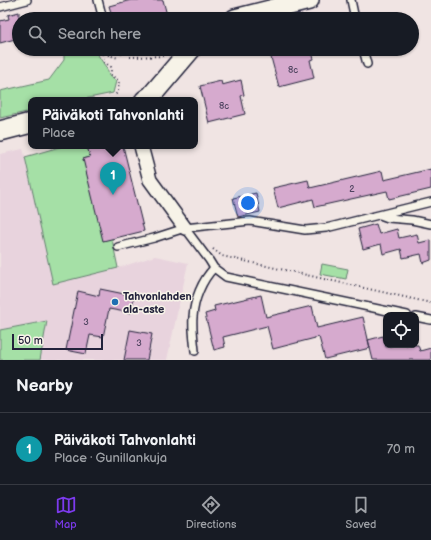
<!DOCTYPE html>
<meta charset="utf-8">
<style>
body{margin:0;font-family:"Balsamiq Sans",sans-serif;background:#242831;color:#f1f3f6}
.controls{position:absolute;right:12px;bottom:12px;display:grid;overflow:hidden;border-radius:8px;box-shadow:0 1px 3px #0004}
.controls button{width:36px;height:36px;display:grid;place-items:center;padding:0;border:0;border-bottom:1px solid #363941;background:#171b24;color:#f1f3f6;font:20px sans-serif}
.scale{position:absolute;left:12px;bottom:10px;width:91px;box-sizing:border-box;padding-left:4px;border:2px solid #22223b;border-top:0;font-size:11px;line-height:14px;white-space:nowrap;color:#22223b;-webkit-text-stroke:3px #f7f3e8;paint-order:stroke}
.you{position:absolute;left:248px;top:203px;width:14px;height:14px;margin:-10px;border:3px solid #fff;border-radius:50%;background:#1a73e8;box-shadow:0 0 0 6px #1a73e833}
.badge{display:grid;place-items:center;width:26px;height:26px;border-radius:50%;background:#7c3aed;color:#fff;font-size:13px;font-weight:700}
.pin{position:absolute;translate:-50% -33px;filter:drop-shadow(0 1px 2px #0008)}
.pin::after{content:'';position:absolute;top:21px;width:14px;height:12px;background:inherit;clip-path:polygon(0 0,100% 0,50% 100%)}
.popup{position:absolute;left:28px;top:97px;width:170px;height:52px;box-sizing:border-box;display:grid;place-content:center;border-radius:8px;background:#171b24;filter:drop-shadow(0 1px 3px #0005);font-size:13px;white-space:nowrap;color:#9ea1a6}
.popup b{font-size:15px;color:#f1f3f6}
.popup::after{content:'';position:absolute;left:50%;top:100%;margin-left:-8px;border:8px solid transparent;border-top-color:#171b24}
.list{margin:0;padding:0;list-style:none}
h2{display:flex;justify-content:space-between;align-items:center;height:52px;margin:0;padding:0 16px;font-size:17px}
h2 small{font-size:13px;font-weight:400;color:#9ea1a6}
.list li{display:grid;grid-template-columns:26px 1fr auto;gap:12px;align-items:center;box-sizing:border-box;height:72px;padding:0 16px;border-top:1px solid #363941}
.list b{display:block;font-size:15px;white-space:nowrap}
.list p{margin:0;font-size:13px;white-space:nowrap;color:#9ea1a6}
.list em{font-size:13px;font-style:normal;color:#9ea1a6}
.icon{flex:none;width:22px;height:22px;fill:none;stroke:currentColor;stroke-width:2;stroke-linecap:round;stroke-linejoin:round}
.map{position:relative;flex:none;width:431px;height:360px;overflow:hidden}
.search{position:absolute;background:#171b24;box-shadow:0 1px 3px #0004;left:12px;right:12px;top:12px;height:44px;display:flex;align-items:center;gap:10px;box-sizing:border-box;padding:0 14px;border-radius:22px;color:#9ea1a6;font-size:15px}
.sheet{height:124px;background:#171b24}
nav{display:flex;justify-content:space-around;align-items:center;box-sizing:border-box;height:56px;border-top:1px solid #363941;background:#171b24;font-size:11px;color:#9ea1a6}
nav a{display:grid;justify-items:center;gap:2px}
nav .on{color:#7c3aed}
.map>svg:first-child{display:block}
.built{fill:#e8d3dd}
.green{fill:#a5e0a6;stroke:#648170}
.building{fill:#d6aace;stroke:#22223b}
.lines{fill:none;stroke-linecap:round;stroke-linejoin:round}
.lane-casing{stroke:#22223b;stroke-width:10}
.street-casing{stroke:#22223b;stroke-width:16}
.secondary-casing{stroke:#22223b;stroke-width:22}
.path{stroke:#22223b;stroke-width:2;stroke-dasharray:1 3;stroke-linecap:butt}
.lane{stroke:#f7f3e8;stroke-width:7}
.street{stroke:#f7f3e8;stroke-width:13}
.secondary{stroke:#f7f3e8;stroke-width:19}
.poi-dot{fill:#1f6fb2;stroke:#f7f3e8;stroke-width:1.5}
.labels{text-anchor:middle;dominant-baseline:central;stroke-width:3;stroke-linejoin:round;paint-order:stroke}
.number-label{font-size:9px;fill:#4f4460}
.poi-label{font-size:11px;font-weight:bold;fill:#22223b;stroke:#f7f3e8;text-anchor:start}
</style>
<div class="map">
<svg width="431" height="360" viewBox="0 0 431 360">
<rect width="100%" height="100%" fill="#f0e4e3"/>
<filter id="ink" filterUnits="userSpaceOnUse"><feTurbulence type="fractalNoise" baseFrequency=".025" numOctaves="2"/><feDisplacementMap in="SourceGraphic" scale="8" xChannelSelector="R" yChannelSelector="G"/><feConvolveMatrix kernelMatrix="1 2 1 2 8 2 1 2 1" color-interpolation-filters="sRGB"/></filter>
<g filter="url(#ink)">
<!-- built -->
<path class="built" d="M63,146H123L112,239L118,268L155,256L188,263L167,360H40L47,321L0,330V154L23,149L25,156Z"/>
<!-- green -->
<path class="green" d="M64,49H96C98,59 108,66 109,76L116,81L113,93L79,100H31V111L0,118V91L49,80L64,60Z
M63,146H87L90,157L83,159L112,239L118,268L53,284L25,157Z
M322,264L348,269L346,279L320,274Z
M47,321L40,360H0V330Z"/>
<!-- building -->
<path class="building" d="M131,0H163L168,19H113L109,6Z
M19,12V38L0,43V21L9,19L8,15Z
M275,49H311L314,59L310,60L314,78L279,87L269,50Z
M241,80L244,95L241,96L245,114L209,123L200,86L221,81L222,85Z
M87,146H123L144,231L103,241L83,159L90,157Z
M431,169V189L389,199L387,191L315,207L313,199L278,208L273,188L308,180L310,188L382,171L384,180Z
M256,193L260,212L238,217L233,198Z
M376,224L379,234L397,229L399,238L417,234L419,243L431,240V260L423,263L421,254L403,258L401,249L383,254L381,244L363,249L358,229Z
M100,289L134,296L131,313L109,309L103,337L90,335L86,354L66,350L78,291L99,296Z
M261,295L266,317L312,306L317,328L363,317L370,348L325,359L319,337L273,349L267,326L223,337L225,347L214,350L205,314L215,311L214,306Z
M130,330L152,334L147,360H124Z
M383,336L386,347L395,345H418L420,351L431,348V360H373L368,340Z"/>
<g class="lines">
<!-- lane casing -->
<g class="lane-casing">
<path id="lane" d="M98,0L103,19
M351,0L355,19
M0,7L27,0
M123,49H125
M363,49L367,64
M380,215L388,218L412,220L431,224
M185,228L209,260L214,268L226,277L407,315
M118,247L154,238L185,228L250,221L305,230L326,228L431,202
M416,317L431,320
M195,351C194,340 192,328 193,317C194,300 202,280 214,268"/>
</g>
<!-- street casing -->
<g class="street-casing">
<path id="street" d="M141,146L150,180L185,228"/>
</g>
<!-- secondary casing -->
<g class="secondary-casing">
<path id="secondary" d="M235,19L309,0
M145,100L151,96L191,49
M0,131L31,123"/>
</g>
<!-- path -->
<path class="path" d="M103,49L106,54L118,58
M102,50L104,62L111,67V75L119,81L118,92L115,95
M130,57L166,56
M213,249L222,256L431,303"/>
<!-- lane -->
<use href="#lane" class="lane"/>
<!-- street -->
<use href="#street" class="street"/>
<!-- secondary -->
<use href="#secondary" class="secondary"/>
</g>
</g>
<!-- markers -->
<circle class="poi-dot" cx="115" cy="302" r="4"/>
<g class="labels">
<!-- number labels -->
<g class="number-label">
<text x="293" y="70">8c</text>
<text x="224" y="106">8c</text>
<text x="352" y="189">2</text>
<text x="86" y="322">3</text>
<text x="139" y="343">3</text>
</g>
<!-- poi labels -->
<g class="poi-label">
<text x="123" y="296">Tahvonlahden<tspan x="123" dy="13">ala-aste</tspan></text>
</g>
</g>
</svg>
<div class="controls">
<button><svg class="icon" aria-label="locate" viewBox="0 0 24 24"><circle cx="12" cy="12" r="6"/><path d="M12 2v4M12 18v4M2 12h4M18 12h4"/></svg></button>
</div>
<div class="scale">50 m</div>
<div class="you"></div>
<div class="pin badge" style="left:113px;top:195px;background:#0f9aa8">1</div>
<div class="popup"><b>Päiväkoti Tahvonlahti</b>Place</div>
<div class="search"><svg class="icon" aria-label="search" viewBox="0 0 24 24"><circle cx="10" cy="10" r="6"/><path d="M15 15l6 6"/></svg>Search here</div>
</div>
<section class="sheet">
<h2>Nearby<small></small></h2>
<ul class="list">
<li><span class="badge" style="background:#0f9aa8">1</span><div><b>Päiväkoti Tahvonlahti</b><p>Place · Gunillankuja</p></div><em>70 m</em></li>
</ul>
</section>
<nav>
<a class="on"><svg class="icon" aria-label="map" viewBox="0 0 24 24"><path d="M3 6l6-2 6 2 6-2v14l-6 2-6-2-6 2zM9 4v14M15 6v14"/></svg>Map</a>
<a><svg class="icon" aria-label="directions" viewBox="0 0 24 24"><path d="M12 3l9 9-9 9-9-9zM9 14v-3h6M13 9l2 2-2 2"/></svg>Directions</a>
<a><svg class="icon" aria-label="saved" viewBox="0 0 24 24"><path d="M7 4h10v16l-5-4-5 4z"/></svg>Saved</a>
</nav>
